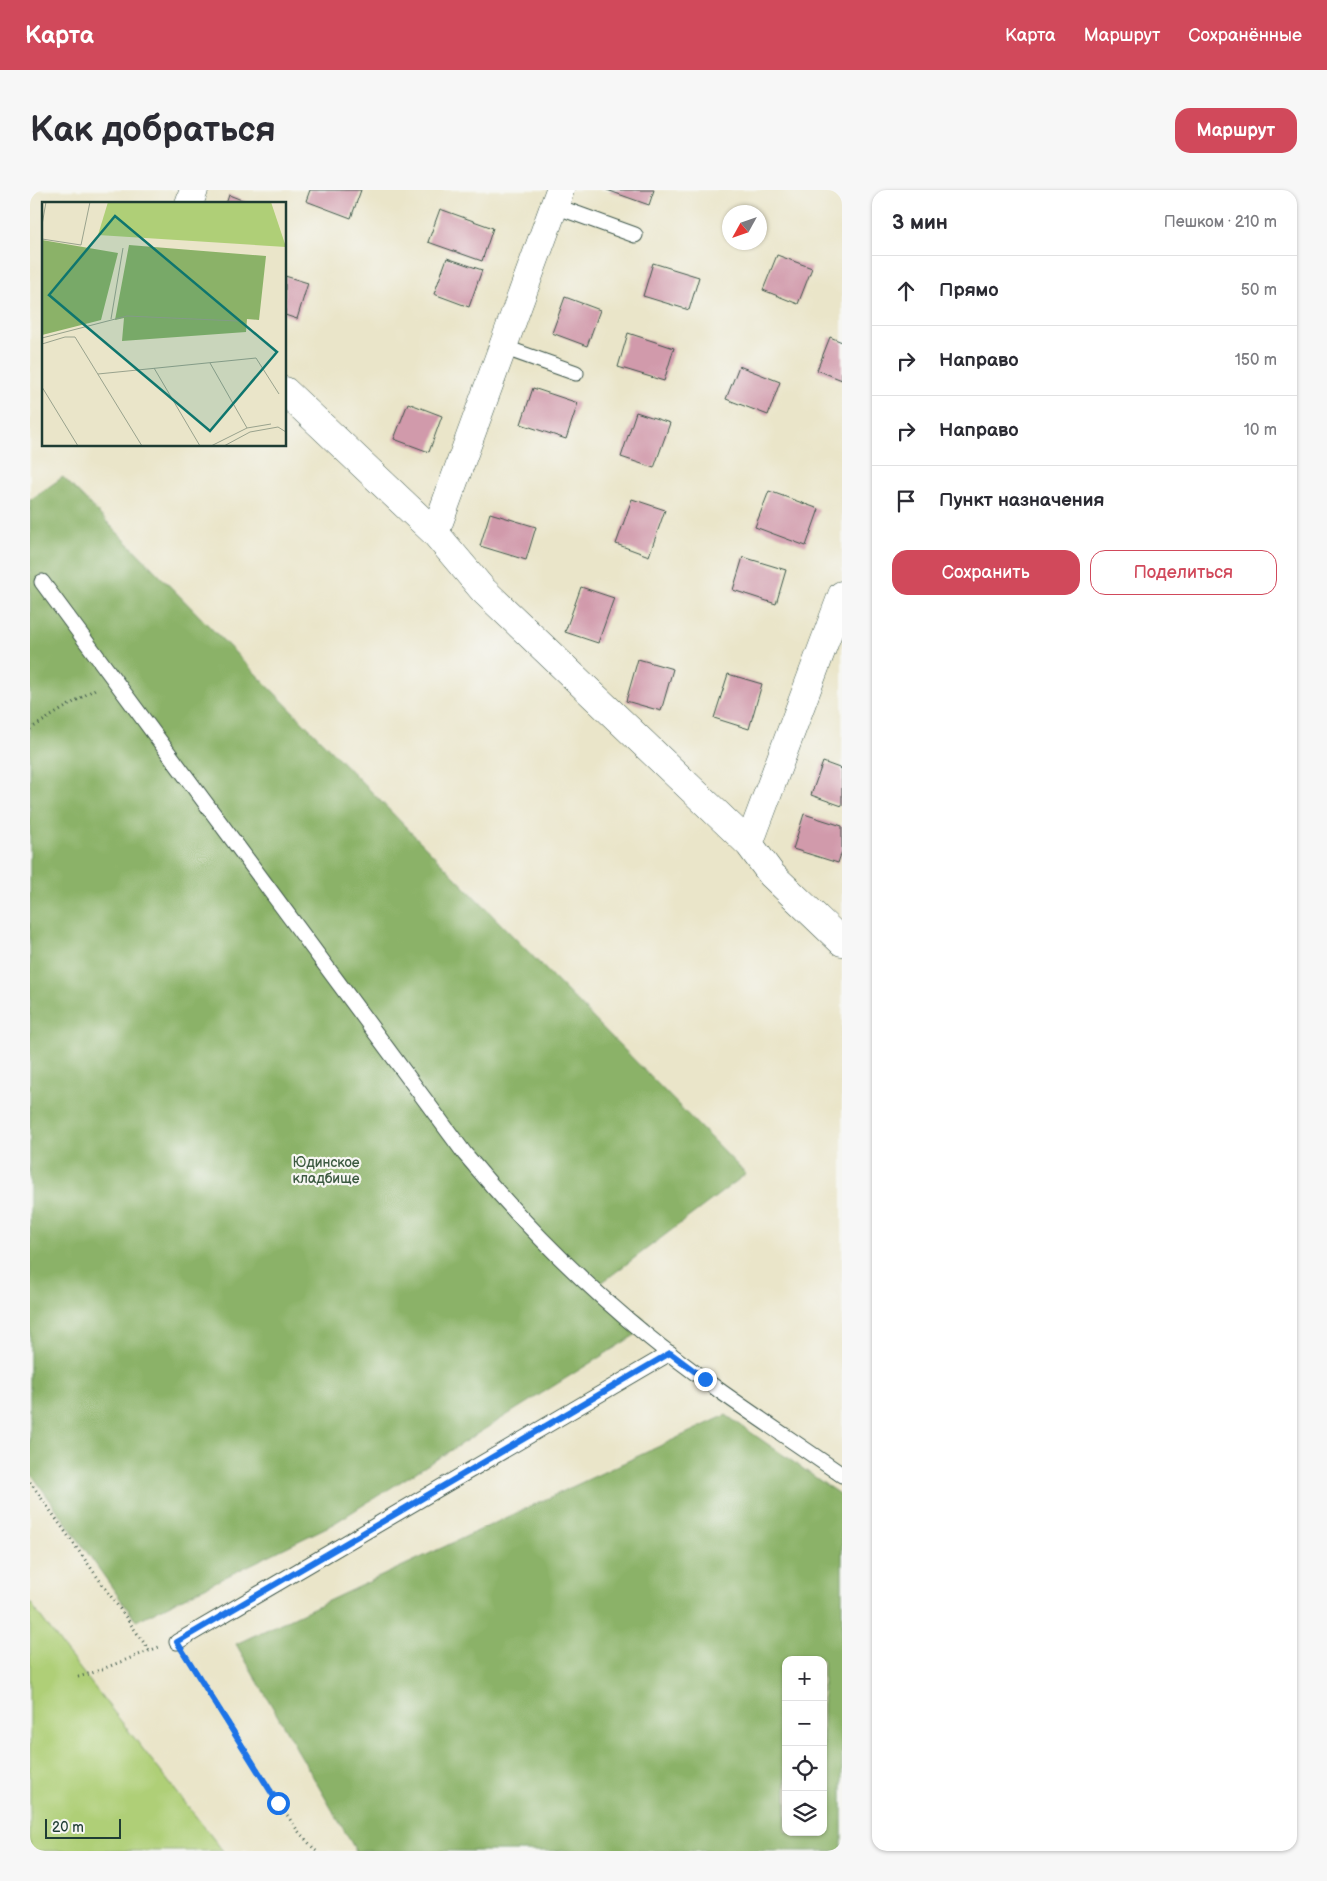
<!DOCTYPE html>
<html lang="ru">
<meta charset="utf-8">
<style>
body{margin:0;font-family:"Balsamiq Sans",sans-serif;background:#f7f7f7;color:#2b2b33}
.controls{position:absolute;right:15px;bottom:15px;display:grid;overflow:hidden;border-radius:10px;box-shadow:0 1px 4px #0004}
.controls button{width:45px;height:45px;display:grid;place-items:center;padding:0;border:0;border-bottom:1px solid #e1e1e2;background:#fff;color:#2b2b33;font:25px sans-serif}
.compass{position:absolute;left:692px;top:15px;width:45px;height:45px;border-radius:50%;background:#fff;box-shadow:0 1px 4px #0004;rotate:230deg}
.scale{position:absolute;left:15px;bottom:12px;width:76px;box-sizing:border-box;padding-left:5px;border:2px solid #1f3d34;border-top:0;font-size:14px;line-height:18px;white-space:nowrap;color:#1f3d34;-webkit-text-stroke:4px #f6f6f2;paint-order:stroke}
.stop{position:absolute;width:15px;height:15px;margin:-11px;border:4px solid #1a73e8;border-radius:50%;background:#fff}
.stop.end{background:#1a73e8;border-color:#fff;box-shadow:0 1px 5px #0008}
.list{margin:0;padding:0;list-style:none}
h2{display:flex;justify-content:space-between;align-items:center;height:65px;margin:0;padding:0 20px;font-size:21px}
h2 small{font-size:16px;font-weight:400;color:#7c7c81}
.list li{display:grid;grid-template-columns:32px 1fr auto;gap:15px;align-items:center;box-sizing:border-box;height:70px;padding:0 20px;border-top:1px solid #e1e1e2}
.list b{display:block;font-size:19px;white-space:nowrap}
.list em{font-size:16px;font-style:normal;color:#7c7c81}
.actions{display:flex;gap:10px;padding:15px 20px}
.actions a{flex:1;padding:11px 0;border:1px solid #d1495b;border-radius:15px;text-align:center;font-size:18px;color:#d1495b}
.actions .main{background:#d1495b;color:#fff}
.icon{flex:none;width:28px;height:28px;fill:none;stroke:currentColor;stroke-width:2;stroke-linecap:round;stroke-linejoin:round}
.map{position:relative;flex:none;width:812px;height:1661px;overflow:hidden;border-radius:15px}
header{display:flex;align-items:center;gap:30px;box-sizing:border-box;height:70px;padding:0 25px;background:#d1495b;color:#fff}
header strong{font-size:24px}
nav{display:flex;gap:28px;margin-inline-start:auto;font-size:18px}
.intro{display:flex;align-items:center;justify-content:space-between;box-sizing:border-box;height:120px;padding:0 30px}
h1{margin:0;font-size:35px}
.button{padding:12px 22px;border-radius:15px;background:#d1495b;color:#fff;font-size:18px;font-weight:700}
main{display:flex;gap:30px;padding:0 30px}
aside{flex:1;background:#fff;border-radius:15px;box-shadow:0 1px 4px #0004}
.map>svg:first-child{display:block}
.green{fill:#afcf77;stroke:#678656}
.forest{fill:#8bb268;stroke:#55784e;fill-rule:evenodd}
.building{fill:#d19aab}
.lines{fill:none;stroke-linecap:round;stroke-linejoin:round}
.service-casing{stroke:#3d564a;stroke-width:17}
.minor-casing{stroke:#3d564a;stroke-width:29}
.path{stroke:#3d564a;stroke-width:3;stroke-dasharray:1 4;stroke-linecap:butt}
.service{stroke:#fff;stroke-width:15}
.minor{stroke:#fff;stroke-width:28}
.route{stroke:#1a73e8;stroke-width:6}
.labels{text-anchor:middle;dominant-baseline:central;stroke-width:4.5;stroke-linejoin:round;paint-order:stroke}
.park-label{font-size:14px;fill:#3c5a41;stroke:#f6f6f2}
.inset-road{fill:none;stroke:#99a28d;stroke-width:1}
.view{fill:#0f766e;fill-opacity:0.15;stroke:#0f766e;stroke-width:2.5}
.inset-edge{fill:none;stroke:#1f3d34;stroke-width:2.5}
</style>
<header>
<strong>Карта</strong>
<nav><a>Карта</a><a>Маршрут</a><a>Сохранённые</a></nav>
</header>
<div class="intro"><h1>Как добраться</h1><a class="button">Маршрут</a></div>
<main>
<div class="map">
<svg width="812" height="1661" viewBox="0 0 812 1661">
<rect width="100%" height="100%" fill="#f6f6f2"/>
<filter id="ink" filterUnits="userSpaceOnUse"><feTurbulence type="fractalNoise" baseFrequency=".02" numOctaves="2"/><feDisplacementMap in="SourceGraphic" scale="10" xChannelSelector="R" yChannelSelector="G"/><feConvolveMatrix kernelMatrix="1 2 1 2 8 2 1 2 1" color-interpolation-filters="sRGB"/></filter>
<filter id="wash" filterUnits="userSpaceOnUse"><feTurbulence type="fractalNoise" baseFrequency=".0096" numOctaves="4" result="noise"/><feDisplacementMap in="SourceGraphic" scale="20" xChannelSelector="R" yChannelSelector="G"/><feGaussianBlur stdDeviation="1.12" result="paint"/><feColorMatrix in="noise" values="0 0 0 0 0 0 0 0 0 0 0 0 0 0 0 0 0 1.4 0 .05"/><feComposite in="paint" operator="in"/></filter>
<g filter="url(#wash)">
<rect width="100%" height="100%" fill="#eae5c9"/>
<!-- green -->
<path class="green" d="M0,1412L36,1461L193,1661H0Z"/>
<!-- forest -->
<path class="forest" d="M33,287L716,984L570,1094L621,1135L303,1334L106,1431L0,1282V310Z
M696,1225L812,1306V1661H326L206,1454ZM756,1470H793V1642H756Z"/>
<g id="blocks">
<!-- building -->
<path class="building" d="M280,0H331L321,28L276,11Z
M577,0H624L619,15Z
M199,5L222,14H196Z
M410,19L463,38L452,71L398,52Z
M747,65L782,78L768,114L733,100Z
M417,68L452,80L439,117L404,104Z
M623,73L669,87L659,120L613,106Z
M255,86L278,93L267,129L255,125Z
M535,107L570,120L557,156L522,143Z
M598,143L644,158L634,191L588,177Z
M800,147L812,152V190L787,180Z
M709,176L750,192L738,225L696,209Z
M503,198L548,213L536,249L491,234Z
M378,213L412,226L399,262L364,249Z
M606,222L640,233L624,278L591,267Z
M739,301L789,319L776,356L725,337Z
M602,309L635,320L619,366L586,354Z
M460,323L506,337L496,370L450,356Z
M713,367L756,380L746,414L703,400Z
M551,397L584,408L568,453L535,442Z
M608,469L643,479L631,521L596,511Z
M698,484L732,494L719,539L684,528Z
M793,572L812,579V616L781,605Z
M774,624L812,636V661L808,673L763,659Z"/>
</g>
</g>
<g filter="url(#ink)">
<use href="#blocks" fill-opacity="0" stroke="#3d564a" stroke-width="1"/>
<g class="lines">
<!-- service casing -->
<g class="service-casing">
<path id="service" d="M525,16L605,45
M473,157L546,183
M12,392L435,964C489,1029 549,1090 615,1144C677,1195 746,1239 812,1285
M147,1452L640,1163"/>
</g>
<!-- minor casing -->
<g class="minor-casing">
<path id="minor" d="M159,14L164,0
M255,201L405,343L453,400L719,654L742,685L812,752
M405,343L530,0
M719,654L812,405"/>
</g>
<!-- path -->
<path class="path" d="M0,539L65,499
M0,1292L119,1460
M158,1469L249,1613L268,1641L286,1661
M48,1487L62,1483L129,1457"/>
<!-- service -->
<use href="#service" class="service"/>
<!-- minor -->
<use href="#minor" class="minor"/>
</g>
</g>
<g class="lines" filter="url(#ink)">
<!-- route -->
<path class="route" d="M248,1613L147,1452L640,1163L675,1189"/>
</g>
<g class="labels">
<!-- park labels -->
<g class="park-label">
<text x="296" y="972">Юдинское<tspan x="296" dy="16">кладбище</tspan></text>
</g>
</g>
<!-- overview -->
<g transform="translate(12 12)">
<rect width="244" height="244" fill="#eae5c9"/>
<path d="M66,0H229L244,45L56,33Z" fill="#afcf77"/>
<path d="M0,38L76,51L59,118L0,133ZM87,43L224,54L217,118L205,117L204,130L80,139L82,116L73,118Z" fill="#8bb268"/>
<path class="inset-road" d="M0,23L4,0M0,37L39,43L48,0M69,117L81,46M0,136L85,114L196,119M0,142L23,135H33L100,244M168,161L205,226M112,166L158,244M56,172L214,156L237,192M0,185L36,244M169,244L205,226L229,222M182,244L208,230L236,225L244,230"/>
<path class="view" d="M73,14L235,150L168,229L7,93Z"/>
<rect width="244" height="244" class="inset-edge"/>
</g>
</svg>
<div class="controls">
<button>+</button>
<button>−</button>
<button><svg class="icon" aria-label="locate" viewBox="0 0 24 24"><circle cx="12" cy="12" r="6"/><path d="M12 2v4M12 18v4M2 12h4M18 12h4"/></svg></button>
<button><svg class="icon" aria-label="layers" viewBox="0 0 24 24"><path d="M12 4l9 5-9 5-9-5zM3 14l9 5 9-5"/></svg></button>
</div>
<svg class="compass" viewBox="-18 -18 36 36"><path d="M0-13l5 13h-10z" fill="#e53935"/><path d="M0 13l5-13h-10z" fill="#7c7c81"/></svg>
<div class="scale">20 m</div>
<div class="stop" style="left:248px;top:1613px"></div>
<div class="stop end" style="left:675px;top:1189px"></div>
</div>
<aside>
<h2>3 мин<small>Пешком · 210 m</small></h2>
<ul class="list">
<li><svg class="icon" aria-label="ahead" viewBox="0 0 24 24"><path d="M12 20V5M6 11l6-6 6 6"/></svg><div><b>Прямо</b></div><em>50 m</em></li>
<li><svg class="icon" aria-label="right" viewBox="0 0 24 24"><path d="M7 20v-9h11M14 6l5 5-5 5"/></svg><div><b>Направо</b></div><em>150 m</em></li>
<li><svg class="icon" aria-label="right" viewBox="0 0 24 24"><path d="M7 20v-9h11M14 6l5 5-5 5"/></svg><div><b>Направо</b></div><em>10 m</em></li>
<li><svg class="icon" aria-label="arrive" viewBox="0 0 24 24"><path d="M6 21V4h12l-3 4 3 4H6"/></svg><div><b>Пункт назначения</b></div></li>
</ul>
<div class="actions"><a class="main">Сохранить</a><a>Поделиться</a></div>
</aside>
</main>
